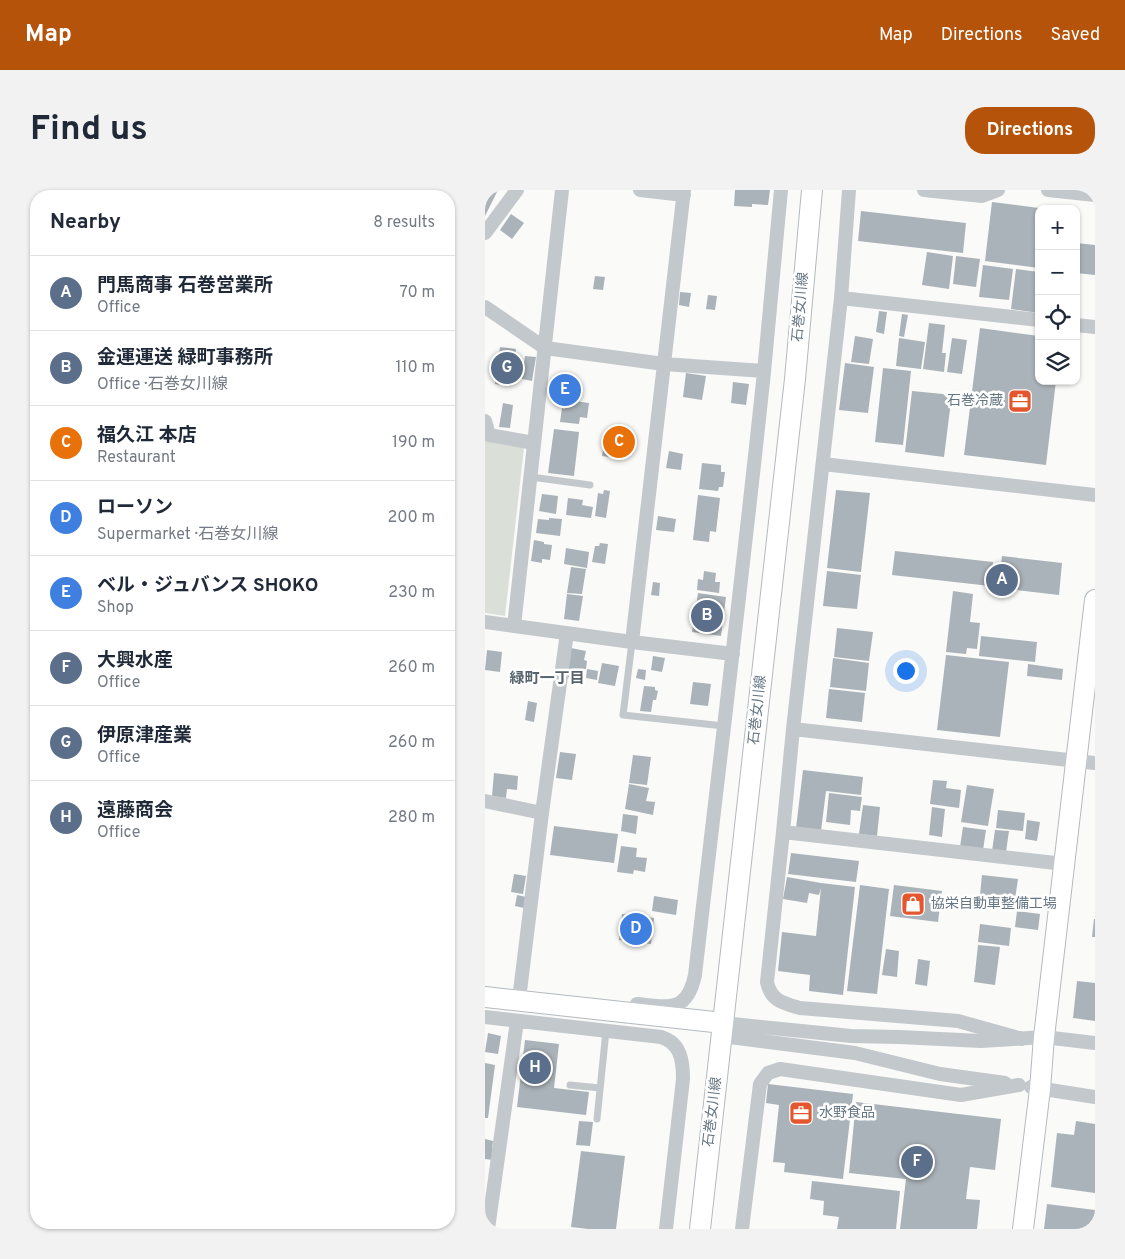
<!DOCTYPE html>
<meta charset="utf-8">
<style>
body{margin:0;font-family:Overpass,"Noto Sans JP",sans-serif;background:#f2f2f3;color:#1f2937}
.controls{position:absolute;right:15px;top:15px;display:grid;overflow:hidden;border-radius:10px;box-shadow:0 1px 4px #0004}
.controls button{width:45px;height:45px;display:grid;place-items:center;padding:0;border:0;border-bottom:1px solid #e0e1e3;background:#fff;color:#1f2937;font:25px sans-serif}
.you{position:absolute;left:420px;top:480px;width:18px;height:18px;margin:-12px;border:4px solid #fff;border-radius:50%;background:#1a73e8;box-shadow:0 0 0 8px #1a73e833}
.badge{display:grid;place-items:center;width:32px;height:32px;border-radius:50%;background:#b45309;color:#fff;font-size:16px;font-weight:700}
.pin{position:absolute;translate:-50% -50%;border:2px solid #fff;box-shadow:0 1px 5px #0006}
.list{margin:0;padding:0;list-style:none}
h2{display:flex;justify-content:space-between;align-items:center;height:65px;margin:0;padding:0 20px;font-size:21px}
h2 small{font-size:16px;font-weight:400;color:#747a83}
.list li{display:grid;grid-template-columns:32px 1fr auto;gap:15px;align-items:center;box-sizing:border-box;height:75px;padding:0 20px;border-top:1px solid #e0e1e3}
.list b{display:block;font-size:19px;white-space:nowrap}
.list p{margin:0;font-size:16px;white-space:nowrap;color:#747a83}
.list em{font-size:16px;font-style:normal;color:#747a83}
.icon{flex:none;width:28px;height:28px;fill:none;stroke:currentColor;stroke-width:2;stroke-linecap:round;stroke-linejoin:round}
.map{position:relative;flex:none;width:610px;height:1039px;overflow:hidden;border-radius:20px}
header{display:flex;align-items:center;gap:30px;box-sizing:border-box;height:70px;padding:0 25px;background:#b45309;color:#fff}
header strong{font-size:24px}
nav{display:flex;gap:28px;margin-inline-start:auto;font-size:18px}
.intro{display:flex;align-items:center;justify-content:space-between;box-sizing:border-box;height:120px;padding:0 30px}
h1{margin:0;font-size:35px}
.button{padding:12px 22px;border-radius:20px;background:#b45309;color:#fff;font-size:18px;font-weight:700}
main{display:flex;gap:30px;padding:0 30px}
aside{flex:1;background:#fff;border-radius:20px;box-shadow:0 1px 4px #0004}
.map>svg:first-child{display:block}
.green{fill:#dadfd7}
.building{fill:#aab3b9}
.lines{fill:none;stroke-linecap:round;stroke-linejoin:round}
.secondary-casing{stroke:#b3babf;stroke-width:22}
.lane{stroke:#c3c8cc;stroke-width:7}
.street{stroke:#c3c8cc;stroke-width:14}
.secondary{stroke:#fff;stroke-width:20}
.labels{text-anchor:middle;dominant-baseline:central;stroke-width:5;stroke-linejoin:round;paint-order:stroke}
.street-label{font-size:14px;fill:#657683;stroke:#fff}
.poi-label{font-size:14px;fill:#657683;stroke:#fff;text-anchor:start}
.neighbourhood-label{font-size:15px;font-weight:bold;fill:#57646e;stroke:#fff}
</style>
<header>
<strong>Map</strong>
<nav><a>Map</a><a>Directions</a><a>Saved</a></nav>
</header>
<div class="intro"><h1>Find us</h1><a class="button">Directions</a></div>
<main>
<aside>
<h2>Nearby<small>8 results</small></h2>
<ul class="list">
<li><span class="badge" style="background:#5c6f8a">A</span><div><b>門馬商事 石巻営業所</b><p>Office</p></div><em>70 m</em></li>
<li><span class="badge" style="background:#5c6f8a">B</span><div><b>金運運送 緑町事務所</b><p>Office · 石巻女川線</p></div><em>110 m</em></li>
<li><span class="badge" style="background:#e8710a">C</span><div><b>福久江 本店</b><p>Restaurant</p></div><em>190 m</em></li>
<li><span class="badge" style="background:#3f7fe0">D</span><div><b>ローソン</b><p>Supermarket · 石巻女川線</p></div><em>200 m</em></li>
<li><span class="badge" style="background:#3f7fe0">E</span><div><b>ベル・ジュバンス SHOKO</b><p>Shop</p></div><em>230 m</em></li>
<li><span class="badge" style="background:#5c6f8a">F</span><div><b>大興水産</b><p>Office</p></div><em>260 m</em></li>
<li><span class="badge" style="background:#5c6f8a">G</span><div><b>伊原津産業</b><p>Office</p></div><em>260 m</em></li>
<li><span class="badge" style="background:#5c6f8a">H</span><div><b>遠藤商会</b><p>Office</p></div><em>280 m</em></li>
</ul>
</aside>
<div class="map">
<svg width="610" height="1039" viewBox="0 0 610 1039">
<rect width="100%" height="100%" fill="#fafaf8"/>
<!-- green -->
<path class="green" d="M0,251L39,258L20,426L0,423Z"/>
<!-- building -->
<path class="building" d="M0,0H13L0,26Z
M250,0H285L283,15L267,14V17L249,16Z
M507,12L554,18V78L500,71Z
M376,21L481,33L478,63L373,51Z
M26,24L39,33L27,49L15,40Z
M591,53L610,55V85L591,83Z
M442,62L468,66L464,99L437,95Z
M471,66L495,69L491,97L468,94Z
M498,75L528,79L524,110L494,107Z
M531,79L554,82V123L526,119Z
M110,86L120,87L118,100L108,99Z
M195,102L206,103L204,117L194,115Z
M223,105L232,106L230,120L221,119Z
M394,121L402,122L399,144L391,142Z
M417,124L423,125L419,147L414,146Z
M444,133L460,135L457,163H461L459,182L438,179Z
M495,138L554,146V191H571L561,275L479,265Z
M370,146L388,149L384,174L366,172Z
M414,148L440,152L436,179L411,176Z
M467,148L482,150L477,184L462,182Z
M15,157L31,159L30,165L34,166L32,178L28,177L26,196L10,194Z
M40,166L51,167L47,191L37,189Z
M360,173L389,177L383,223L354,220Z
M398,178L426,181L418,255L390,252Z
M201,183L221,186L217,210L198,207Z
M68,190L92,194L90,209L66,205Z
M248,192L264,194L261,215L246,213Z
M427,201L458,204L466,211L459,267L420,262Z
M81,210L104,213L102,228L95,227L94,234L75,232L77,218L80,219Z
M18,213L28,215L25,238L14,237Z
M69,239L94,242L89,286L63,283Z
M121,240L135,242L134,248L140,249L138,258H133L131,268L117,266Z
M184,261L198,264L196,280L181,278Z
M217,273L236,275V282H240L238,297H234L233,301L214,299Z
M119,300L125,301L121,328L110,326L113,303L118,304Z
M351,300L385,303L376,382L342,378Z
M57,304L73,306L71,324L54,321Z
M213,305L235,308L231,342L225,341L224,352L208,350Z
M83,308L98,310L97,315L108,317L106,328L81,325Z
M173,326L191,329L189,342L171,340Z
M64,328L77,329L75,346L51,343L53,329L64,330Z
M49,350L59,352V354L67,355L65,370L57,369V373L46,371Z
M115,353L123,354L120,374L107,372L110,356H114Z
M81,358L104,362L102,378L79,374Z
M410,361L508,372L505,396L407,385Z
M517,366L577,373L574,405L513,398Z
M86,377L101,379L97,404L82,403Z
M219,381L231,383L230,392H235L234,403L212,400L213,389L218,390Z
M342,381L376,385L372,419L338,416Z
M168,392L175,393L174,406L166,405Z
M468,401L488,404L485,432L495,433L492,459L482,458L481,464L461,462Z
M213,403L241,407L236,446L207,442Z
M82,404L98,406L94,431L79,429Z
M352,438L388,442L384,471L349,467Z
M496,446L552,452L550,472L494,466Z
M86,458L101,461L99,470L102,471L101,479H98L96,490L81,487Z
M2,460L17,462L15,482L0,480Z
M461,465L524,472L515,547L452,540Z
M168,466L180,468L177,482L166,480Z
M348,468L384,473L381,501L345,497Z
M117,473L134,476L130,496L113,493Z
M543,474L578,479L577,490L542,486Z
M102,479L113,481L112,490L101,488Z
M153,479L161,480L160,490L151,488Z
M208,492L226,494L223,516L205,514Z
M159,496L170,497V500L173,501L171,510H168L166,522L155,521Z
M344,499L380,503L377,532L341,528Z
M43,511L52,513L49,532L40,530Z
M75,562L91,564L87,590L71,588Z
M148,565L166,567L162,595L144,593Z
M318,580L378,587L376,605L341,601L336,641L311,638Z
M9,583L33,586L32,600L22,599L21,608L7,606Z
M448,590L462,591L461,598L476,600L474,618L445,614Z
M144,594L164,598L161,611L170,612L168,625L140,619Z
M482,595L509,599L503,636L476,632Z
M344,603L377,607L375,621L366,620L365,635L341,632Z
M378,615L395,617L392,646L374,644Z
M447,617L460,619L457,647L444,645Z
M513,620L540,623L538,641L511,638Z
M138,624L153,626L151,644L136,641Z
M542,630L555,632L552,651L540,649Z
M69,636L133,644L129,673L65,665Z
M478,637L501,640L498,660L475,657Z
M510,640L524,641L521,662L507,661Z
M136,656L152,658L151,667L162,668L160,682L149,680L148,684L132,682Z
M306,663L374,671L371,692L303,684Z
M29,684L41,686L38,704L26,702Z
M497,685L533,689L530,709L495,705Z
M302,687L336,693L370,697L358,805L324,801L325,785L293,781L297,742L331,746L336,698L334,705L324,703L322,713L298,709Z
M375,695L404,699L392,804L362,801Z
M409,695L457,701L453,732L405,726Z
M32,705L41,707L39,718L30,716Z
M169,706L193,710L191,725L167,721Z
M532,721L555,724L553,740L530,737Z
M137,724L169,728L166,754L134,750Z
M609,729H610V747H607Z
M495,734L526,738L524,756L493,752Z
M493,755L515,757L510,795L489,792Z
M401,759L414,761L412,787L397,785Z
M433,769L445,771L442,796L430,794Z
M592,791L610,793V831L588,828Z
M3,843L16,846L13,864L0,862Z
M40,850L74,854L69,898L104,902L101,925L32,917Z
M0,873L10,875L3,928H0Z
M283,894L368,904L358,989L299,982L300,973L288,972L294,915L281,913Z
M371,912L516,929L510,980L485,977L481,1009L495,1010L492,1039H415L421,989L364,983Z
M94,931L108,932L105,956L91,955Z
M591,931L610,934V1003L566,997L572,943L589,945Z
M0,949L8,951L7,959L10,960L8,970L0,969Z
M96,961L140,966L131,1039H103L86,1037Z
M327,991L415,1001L411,1039H352L354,1027L338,1025L339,1011L325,1009Z
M562,1014L610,1020V1039H559Z"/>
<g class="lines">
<!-- secondary casing -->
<g class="secondary-casing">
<path id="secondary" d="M0,807L238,833
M215,1039L310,189L327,0
M538,1039L555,899L559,847L610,410"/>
</g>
<!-- lane -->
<path class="lane" d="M46,287L105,295
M147,452L138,525L239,536
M85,895L115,898
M112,929L121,841"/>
<!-- street -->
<path class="street" d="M155,0L199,5
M364,0L356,108L308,539L298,642L282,792C286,811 298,813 315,818L473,831L537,849
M439,0L497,6L513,0
M563,0L610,5
M0,43L32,0
M356,108L554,130
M0,117L60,158L179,174L279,181
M591,135L610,137
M0,231L4,245L49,253
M338,274L610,305
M0,432L147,452L248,464
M29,436L77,0
M147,452L199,0
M308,539L610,573
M0,611L57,623
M298,642L579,674
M35,801L57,623L82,443
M152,814C184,817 202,823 210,785C233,584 258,383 279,182C285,121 290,61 296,0
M0,827L176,847C196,853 198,871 198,889L181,1039
M238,833L366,846L414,847L496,851L559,847L610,853
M237,846L370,863L455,884L520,893
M546,897L610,907
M3,1039L32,831
M257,1039L275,894L283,883L295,879L476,905L534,895"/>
<!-- secondary -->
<use href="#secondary" class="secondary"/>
</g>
<!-- icons -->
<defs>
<g id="office-square" transform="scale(1.25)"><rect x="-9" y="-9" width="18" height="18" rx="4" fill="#e4572e" stroke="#fff"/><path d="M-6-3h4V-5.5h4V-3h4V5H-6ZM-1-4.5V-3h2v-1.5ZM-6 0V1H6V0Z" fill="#fff"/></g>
<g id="shop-square" transform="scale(1.25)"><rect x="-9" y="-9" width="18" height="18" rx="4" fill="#e4572e" stroke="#fff"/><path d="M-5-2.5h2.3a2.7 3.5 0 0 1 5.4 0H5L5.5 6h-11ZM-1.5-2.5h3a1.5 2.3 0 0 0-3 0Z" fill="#fff"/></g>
</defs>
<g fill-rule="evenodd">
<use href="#office-square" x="535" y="211"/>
<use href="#shop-square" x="428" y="714"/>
<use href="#office-square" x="316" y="923"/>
</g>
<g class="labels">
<!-- street labels -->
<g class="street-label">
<text transform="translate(316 117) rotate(-85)">石巻女川線</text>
<text transform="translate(273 520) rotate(-84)">石巻女川線</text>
<text transform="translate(228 922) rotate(-83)">石巻女川線</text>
</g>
<!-- poi labels -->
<g class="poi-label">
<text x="518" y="211" text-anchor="end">石巻冷蔵</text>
<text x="446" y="714">協栄自動車整備工場</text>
<text x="334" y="923">水野食品</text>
</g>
<!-- neighbourhood labels -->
<g class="neighbourhood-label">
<text x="62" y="489">緑町一丁目</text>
</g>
</g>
</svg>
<div class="controls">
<button>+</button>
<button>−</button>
<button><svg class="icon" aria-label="locate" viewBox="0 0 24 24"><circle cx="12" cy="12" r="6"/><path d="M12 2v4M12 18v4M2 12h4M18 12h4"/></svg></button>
<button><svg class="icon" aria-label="layers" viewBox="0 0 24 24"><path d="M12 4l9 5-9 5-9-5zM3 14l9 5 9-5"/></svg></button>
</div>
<div class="you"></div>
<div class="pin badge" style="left:517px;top:390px;background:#5c6f8a">A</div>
<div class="pin badge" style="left:222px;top:426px;background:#5c6f8a">B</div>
<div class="pin badge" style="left:134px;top:252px;background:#e8710a">C</div>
<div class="pin badge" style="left:151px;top:739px;background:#3f7fe0">D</div>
<div class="pin badge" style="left:80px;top:200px;background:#3f7fe0">E</div>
<div class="pin badge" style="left:432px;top:972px;background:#5c6f8a">F</div>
<div class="pin badge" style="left:22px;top:178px;background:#5c6f8a">G</div>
<div class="pin badge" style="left:50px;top:878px;background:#5c6f8a">H</div>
</div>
</main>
